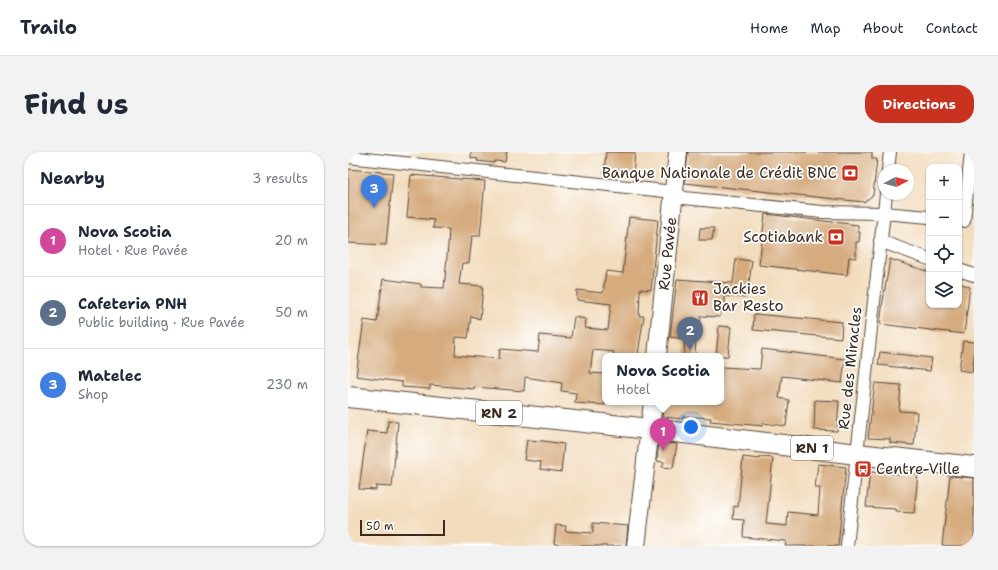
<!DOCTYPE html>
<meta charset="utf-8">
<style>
body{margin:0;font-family:"Shantell Sans",sans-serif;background:#f2f2f3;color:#1f2937}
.controls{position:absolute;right:12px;top:12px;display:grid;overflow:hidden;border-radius:8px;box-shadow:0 1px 3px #0004}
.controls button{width:36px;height:36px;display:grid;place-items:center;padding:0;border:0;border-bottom:1px solid #e0e1e3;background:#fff;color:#1f2937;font:20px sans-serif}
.compass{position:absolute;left:530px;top:12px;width:36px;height:36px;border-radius:50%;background:#fff;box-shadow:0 1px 3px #0004;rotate:83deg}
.scale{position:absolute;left:12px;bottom:10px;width:85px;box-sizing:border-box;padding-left:4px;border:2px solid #3b2a1e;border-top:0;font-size:11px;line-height:14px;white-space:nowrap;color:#3b2a1e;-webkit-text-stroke:3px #fff;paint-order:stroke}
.you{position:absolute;left:343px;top:275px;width:14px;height:14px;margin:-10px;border:3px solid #fff;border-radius:50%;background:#1a73e8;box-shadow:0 0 0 6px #1a73e833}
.badge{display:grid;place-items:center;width:26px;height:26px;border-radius:50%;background:#c8321e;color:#fff;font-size:13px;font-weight:700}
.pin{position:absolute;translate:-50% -33px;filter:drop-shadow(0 1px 2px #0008)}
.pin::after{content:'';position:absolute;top:21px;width:14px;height:12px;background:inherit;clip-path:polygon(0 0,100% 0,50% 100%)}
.popup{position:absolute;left:254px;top:201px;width:122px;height:52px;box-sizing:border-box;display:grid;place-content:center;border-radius:8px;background:#fff;filter:drop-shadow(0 1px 3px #0005);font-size:13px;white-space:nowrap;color:#747a83}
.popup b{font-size:15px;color:#1f2937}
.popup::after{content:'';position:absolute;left:50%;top:100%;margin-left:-8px;border:8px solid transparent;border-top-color:#fff}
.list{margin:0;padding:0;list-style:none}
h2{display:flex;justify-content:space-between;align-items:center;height:52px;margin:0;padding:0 16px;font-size:17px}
h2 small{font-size:13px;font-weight:400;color:#747a83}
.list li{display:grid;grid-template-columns:26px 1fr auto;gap:12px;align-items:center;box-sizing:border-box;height:72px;padding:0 16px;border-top:1px solid #e0e1e3}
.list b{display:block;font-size:15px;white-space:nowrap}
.list p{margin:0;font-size:13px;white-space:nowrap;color:#747a83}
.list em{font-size:13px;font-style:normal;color:#747a83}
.icon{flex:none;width:22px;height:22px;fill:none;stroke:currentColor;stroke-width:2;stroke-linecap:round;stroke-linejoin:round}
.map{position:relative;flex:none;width:626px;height:394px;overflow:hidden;border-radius:16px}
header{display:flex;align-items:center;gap:24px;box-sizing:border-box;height:56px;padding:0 20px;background:#fff;border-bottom:1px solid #e0e1e3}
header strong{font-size:19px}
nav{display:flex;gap:22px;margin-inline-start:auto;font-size:14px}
.intro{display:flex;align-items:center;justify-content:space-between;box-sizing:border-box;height:96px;padding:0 24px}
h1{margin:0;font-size:28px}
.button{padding:10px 18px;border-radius:16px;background:#c8321e;color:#fff;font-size:14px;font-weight:700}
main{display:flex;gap:24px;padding:0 24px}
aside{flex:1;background:#fff;border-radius:16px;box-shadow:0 1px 3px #0004}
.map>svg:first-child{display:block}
.building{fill:#d6ac7f}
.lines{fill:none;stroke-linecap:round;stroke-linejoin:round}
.street-casing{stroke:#564536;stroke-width:14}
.secondary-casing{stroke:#564536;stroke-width:20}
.primary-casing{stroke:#564536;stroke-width:22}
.street{stroke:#fff;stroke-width:12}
.secondary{stroke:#fff;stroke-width:18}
.primary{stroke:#fff;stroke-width:20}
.labels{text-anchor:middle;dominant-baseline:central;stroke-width:3.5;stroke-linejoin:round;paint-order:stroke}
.shield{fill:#fff;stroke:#766a62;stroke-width:1}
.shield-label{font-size:14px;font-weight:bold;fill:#3b2a1e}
.poi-label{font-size:15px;fill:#3b2a1e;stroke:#fff;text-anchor:end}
.street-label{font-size:15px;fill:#3b2a1e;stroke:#fff}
</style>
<header>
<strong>Trailo</strong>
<nav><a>Home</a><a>Map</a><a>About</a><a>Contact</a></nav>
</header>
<div class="intro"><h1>Find us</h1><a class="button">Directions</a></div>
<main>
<aside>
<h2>Nearby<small>3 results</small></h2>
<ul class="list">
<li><span class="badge" style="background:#d1479c">1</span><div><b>Nova Scotia</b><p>Hotel · Rue Pavée</p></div><em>20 m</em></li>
<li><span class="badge" style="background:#5c6f8a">2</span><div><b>Cafeteria PNH</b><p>Public building · Rue Pavée</p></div><em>50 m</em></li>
<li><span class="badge" style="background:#3f7fe0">3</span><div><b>Matelec</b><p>Shop</p></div><em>230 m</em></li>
</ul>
</aside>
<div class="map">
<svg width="626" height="394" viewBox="0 0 626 394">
<rect width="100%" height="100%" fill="#fff"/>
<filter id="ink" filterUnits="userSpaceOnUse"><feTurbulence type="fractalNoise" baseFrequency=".025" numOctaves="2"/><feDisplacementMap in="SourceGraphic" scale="8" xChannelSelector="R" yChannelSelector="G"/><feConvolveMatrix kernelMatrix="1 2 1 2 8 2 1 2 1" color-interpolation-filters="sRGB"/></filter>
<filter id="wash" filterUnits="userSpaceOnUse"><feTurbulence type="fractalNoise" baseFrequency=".012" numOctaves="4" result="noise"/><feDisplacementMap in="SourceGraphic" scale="16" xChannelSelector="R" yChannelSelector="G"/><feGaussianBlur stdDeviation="0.9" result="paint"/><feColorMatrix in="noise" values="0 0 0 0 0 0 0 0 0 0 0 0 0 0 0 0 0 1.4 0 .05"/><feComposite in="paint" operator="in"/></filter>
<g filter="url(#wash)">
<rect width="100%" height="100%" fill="#f2dcbd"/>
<g id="blocks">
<!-- building -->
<path class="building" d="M123,0H159L157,10L147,9L146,11L129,9L130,7L123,6Z
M258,0H287L285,24L256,21Z
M340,0H524V7H529L525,43L516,50L337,31Z
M0,17L45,21L38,93L0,91Z
M63,23L137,29L132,84H124L121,111H114L111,132L135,134L132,167L123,164L120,186L108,185L107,203L151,207L152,197L190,200L192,183L223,186L226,165L238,167L237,176L260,178L263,152L229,148V138L255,141L258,119L275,121L281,65L310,68L303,138L292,137L291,164H296L291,195L290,204H265L266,200L245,198L242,221L257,222V253L227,251L228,241L213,239L214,231L177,225L176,239L126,235V237L82,233V237L54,235V230L8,224L16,168L29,170L35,127L73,132V135L96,136L100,94L101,77L85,76L86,68L59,65Z
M417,62L510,73V80H512L511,90H508V106L501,105L499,123L411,113Z
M352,76H366L364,88H351Z
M388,107L404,109L399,145L377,144V154H374L372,165L353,164L351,188H348L347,204H336L337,187L322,185L329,127L385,131Z
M542,107L581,120V153H611V131L622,135L616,182L532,172L535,149Z
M406,162L494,170L493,186L405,178Z
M371,174L383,175L380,204H368Z
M615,189L626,190V206L624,220L611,218Z
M414,197L497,207L494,231L434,224L431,246L441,248L438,274L415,271V274L362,269L363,266L335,264V267L314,265L316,250H373V215L412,217Z
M532,200L584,206L582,219L530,213Z
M527,231L553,233L551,259L569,260L566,293L542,291V287L520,286Z
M467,248L491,249L489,279L466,278Z
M40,269L50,270L44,335L28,334V338L11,337L19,279L39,281Z
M179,288L195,289L216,292L213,320L192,317L193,310L176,308Z
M311,290L329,292L325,316L314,315L316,310L309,309Z
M395,305L412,307V305L425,306L418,372L439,374L440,360L470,363L472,336H467L470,312L498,315L490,394H437L438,389L395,385L396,368L385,367L386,354L390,355Z
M522,320L552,322V321L570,322L566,361L548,360V357L518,355Z
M602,324L626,326V394H606L594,393Z
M245,371L280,374L278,394H228L206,392L208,373L218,374L217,379L245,381Z"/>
</g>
</g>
<g filter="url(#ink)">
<use href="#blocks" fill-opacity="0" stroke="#564536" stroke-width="1"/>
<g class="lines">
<!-- street casing -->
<g class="street-casing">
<path id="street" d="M0,5L326,40L336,46L474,60L536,61L581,65
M540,18L542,0
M616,69L623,0
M532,89L581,107
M611,118L626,123
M499,394L509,302L538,42"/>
</g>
<!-- secondary casing -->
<g class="secondary-casing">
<g id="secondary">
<path id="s1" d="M309,204L330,0"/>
<path d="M288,394L305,250"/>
</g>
</g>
<!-- primary casing -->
<g class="primary-casing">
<path id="primary" d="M0,245L302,277L509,302L626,315"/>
</g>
<!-- street -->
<use href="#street" class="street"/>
<!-- secondary -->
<use href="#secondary" class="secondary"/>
<!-- primary -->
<use href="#primary" class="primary"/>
</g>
</g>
<!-- icons -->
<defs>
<g id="bank-square" transform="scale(0.9)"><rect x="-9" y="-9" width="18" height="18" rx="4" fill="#c8321e" stroke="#fff"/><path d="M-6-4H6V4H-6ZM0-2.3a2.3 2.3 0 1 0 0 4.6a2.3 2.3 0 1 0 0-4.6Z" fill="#fff"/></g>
<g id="restaurant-square" transform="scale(0.9)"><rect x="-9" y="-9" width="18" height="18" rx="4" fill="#c8321e" stroke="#fff"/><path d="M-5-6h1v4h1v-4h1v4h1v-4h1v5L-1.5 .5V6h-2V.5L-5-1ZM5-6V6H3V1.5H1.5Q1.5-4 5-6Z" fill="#fff"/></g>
<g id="bus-square" transform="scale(0.9)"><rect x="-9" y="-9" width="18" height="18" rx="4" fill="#c8321e" stroke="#fff"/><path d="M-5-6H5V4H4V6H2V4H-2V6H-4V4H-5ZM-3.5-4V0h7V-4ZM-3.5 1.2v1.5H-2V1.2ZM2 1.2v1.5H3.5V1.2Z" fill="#fff"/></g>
</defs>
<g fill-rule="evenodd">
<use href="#bank-square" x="502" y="21"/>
<use href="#bank-square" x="488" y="85"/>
<use href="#restaurant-square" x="352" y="146"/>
<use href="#bus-square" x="515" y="317"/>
</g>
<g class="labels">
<!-- shield labels -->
<g class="shield">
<rect x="128" y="249" width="46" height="24" rx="3"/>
<rect x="443" y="284" width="42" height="24" rx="3"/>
</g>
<g class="shield-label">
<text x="151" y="261">RN 2</text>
<text x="464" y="296">RN 1</text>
</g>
<!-- poi labels -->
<g class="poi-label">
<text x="489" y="21">Banque Nationale de Crédit BNC</text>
<text x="475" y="85">Scotiabank</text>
<text x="365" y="137" text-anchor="start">Jackies<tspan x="365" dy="17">Bar Resto</tspan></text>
<text x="528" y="317" text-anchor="start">Centre-Ville</text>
</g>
<!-- street labels -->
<g class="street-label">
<text stroke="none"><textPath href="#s1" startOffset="103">Rue Pavée</textPath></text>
<text transform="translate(502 216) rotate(-84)">Rue des Miracles</text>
</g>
</g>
</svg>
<div class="controls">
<button>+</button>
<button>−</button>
<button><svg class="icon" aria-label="locate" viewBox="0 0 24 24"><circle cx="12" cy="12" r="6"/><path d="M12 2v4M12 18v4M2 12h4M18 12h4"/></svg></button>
<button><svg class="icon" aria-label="layers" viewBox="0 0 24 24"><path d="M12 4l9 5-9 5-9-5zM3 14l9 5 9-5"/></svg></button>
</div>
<svg class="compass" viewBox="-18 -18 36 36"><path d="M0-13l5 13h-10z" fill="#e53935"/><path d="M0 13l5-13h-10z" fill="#747a83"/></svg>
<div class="scale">50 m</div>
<div class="you"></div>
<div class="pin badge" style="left:315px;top:299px;background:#d1479c">1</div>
<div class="popup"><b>Nova Scotia</b>Hotel</div>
<div class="pin badge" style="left:342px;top:198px;background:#5c6f8a">2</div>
<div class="pin badge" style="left:26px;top:56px;background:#3f7fe0">3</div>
</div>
</main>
